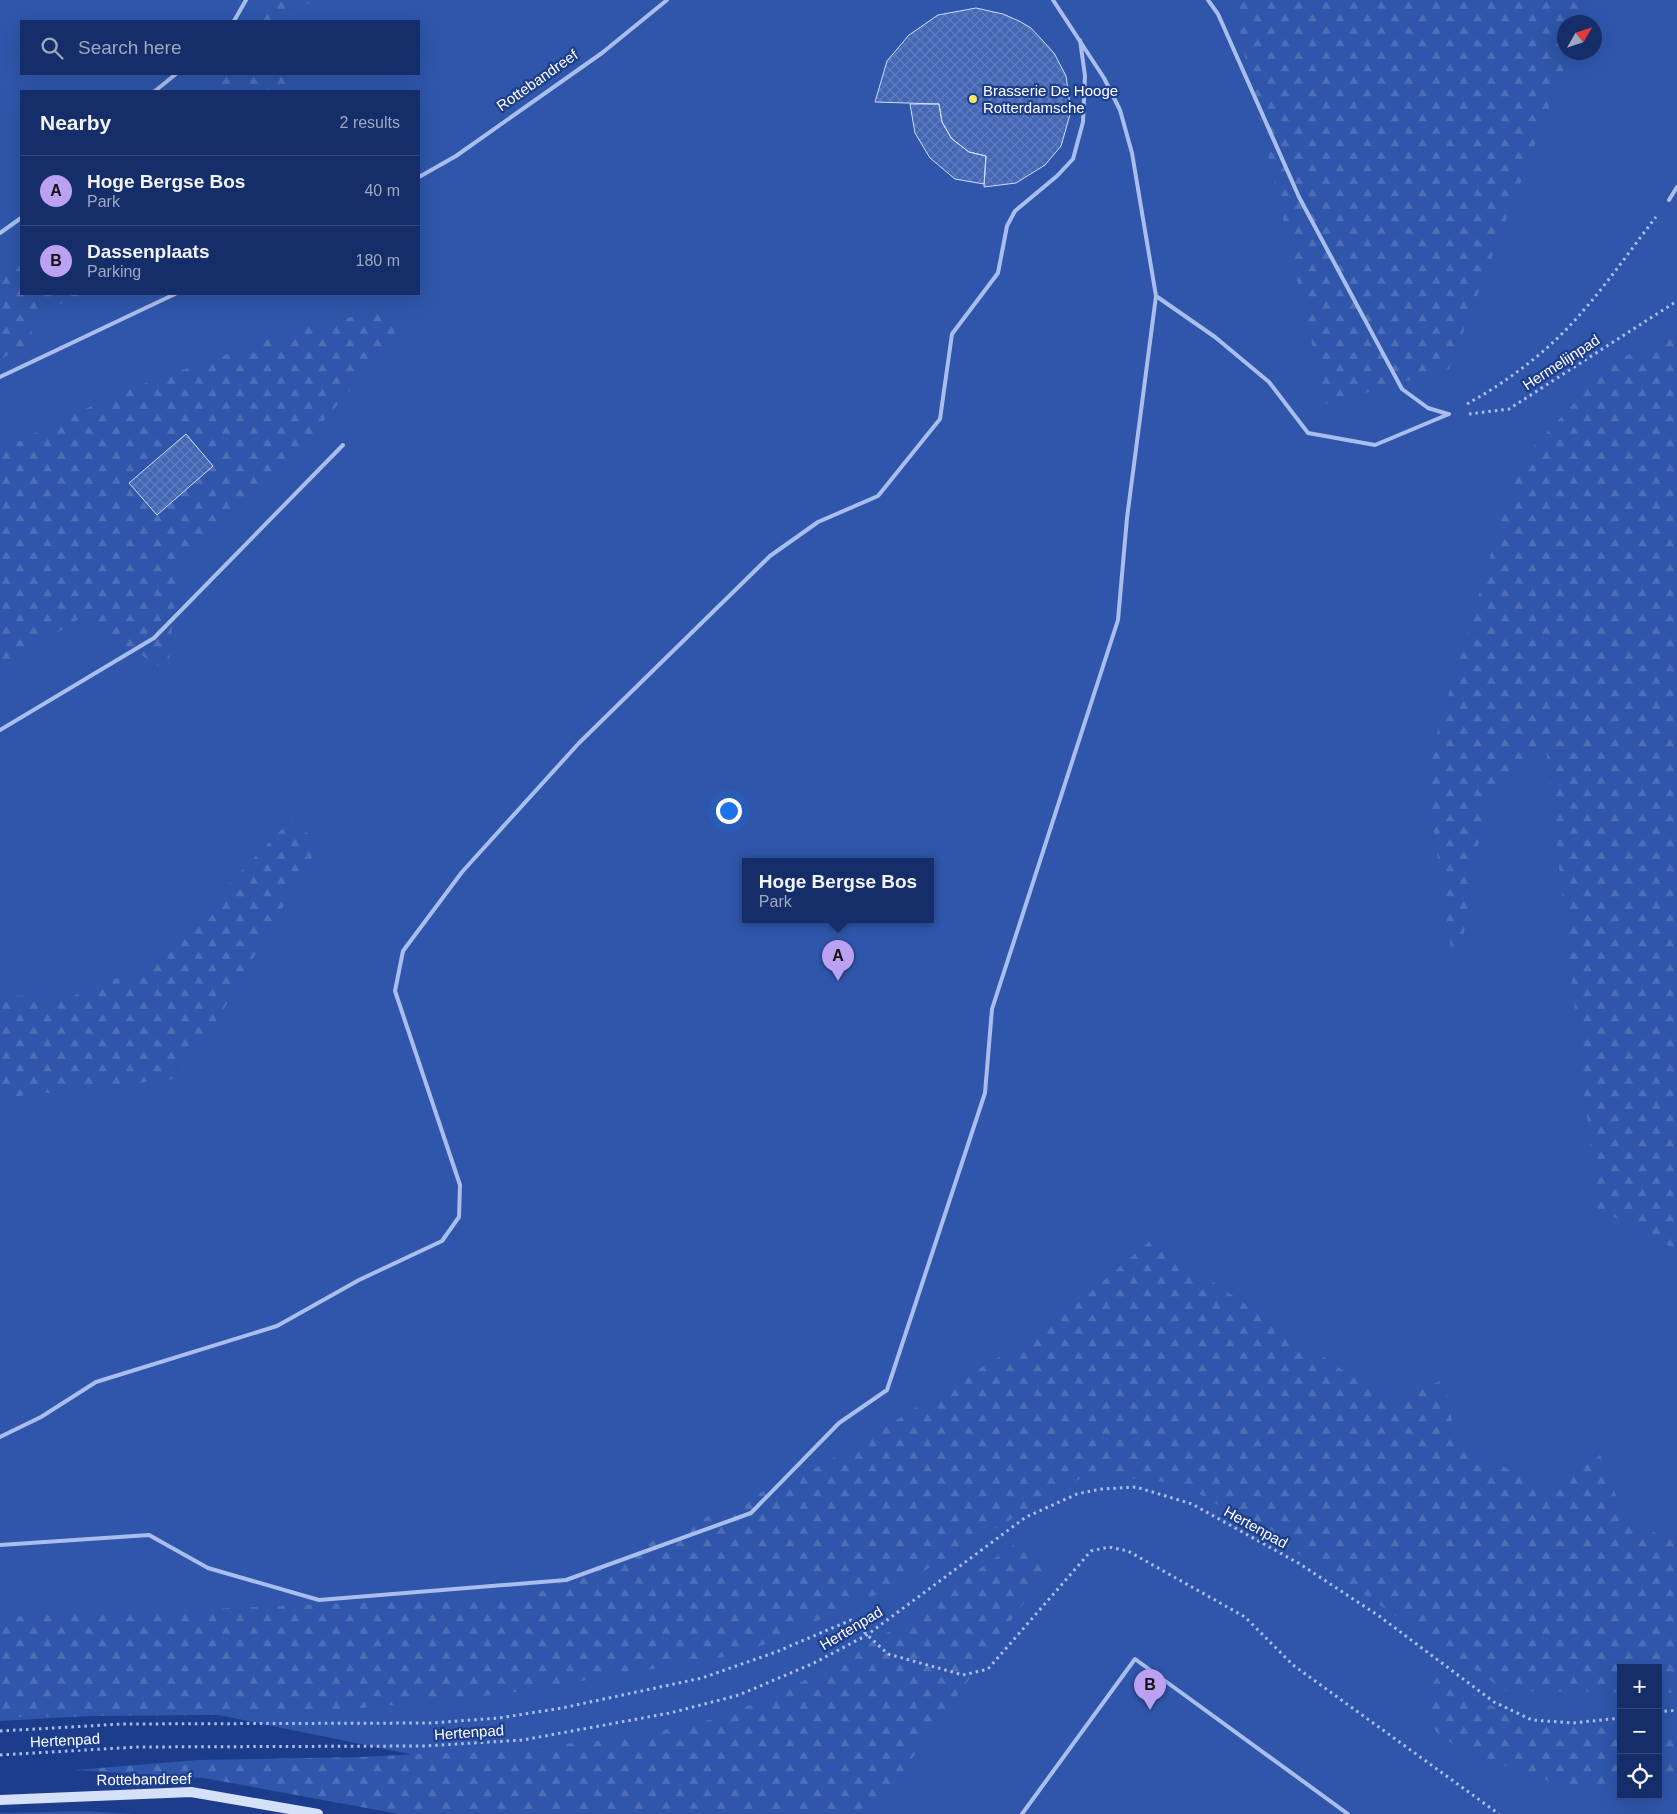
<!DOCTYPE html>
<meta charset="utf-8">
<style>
body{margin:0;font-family:Helvetica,sans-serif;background:#223a71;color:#f1f3f6}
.controls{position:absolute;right:15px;bottom:15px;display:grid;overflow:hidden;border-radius:0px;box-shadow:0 5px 20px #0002}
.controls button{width:45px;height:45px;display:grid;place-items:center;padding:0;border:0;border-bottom:1px solid #344a7d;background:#152e69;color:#f1f3f6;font:25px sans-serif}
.compass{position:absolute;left:1557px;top:15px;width:45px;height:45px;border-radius:50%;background:#152e69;box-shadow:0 5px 20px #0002;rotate:51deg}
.you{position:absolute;left:728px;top:810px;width:18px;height:18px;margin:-12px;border:4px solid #fff;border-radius:50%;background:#1a73e8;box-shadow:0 0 0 8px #1a73e833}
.badge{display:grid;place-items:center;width:32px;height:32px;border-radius:50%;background:#bca0f2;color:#111;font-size:16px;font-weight:700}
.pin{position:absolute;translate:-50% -41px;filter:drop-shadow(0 1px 2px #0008)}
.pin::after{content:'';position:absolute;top:26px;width:18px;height:15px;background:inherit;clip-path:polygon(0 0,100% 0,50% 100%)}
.popup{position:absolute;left:742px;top:858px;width:192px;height:65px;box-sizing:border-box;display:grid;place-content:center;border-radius:0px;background:#152e69;filter:drop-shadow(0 1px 4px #0005);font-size:16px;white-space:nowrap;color:#9da8c0}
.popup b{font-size:19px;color:#f1f3f6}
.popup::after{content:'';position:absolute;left:50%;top:100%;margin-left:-10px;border:10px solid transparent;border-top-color:#152e69}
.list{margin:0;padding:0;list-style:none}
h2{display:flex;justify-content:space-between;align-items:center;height:65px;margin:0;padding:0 20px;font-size:21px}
h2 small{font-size:16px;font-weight:400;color:#9da8c0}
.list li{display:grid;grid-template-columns:32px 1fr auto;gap:15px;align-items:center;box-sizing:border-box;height:70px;padding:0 20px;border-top:1px solid #344a7d}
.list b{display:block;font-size:19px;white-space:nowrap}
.list p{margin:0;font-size:16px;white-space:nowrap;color:#9da8c0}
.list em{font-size:16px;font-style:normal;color:#9da8c0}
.icon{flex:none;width:28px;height:28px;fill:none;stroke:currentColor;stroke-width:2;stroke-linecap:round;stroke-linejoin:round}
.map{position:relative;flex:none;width:1677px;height:1814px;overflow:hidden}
.search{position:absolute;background:#152e69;box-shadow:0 5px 20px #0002;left:20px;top:20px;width:400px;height:55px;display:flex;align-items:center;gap:12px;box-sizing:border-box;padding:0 18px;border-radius:0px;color:#9da8c0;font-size:19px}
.panel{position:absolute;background:#152e69;box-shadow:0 5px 20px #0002;left:20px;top:90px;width:400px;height:205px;border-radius:0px}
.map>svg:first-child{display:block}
.green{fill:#2f56aa;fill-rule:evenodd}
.forest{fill:url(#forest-firs)}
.building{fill:url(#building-cross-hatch);stroke:#cedcf9}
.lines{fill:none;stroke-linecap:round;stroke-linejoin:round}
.path{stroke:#a9beed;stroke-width:3;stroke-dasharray:2.5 4;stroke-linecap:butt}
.lane{stroke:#a9beed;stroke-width:4}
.secondary{stroke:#d5e0f9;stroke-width:10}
.poi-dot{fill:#fde766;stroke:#1c3d8c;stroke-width:2}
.labels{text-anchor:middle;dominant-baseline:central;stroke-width:4.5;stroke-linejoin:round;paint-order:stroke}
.street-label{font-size:15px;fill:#fff;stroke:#1c3d8c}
.poi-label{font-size:15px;fill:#fff;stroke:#1c3d8c;text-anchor:start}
</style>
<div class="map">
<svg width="1677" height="1814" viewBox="0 0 1677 1814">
<defs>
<pattern id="forest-firs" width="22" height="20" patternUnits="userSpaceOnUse" patternTransform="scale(1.25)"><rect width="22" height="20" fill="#2f56aa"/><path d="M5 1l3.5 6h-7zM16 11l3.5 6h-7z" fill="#4e6fb7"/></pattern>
<pattern id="building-cross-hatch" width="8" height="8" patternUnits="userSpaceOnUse" patternTransform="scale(1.25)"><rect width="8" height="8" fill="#4467b4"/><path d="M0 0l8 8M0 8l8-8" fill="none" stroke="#607ebf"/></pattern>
</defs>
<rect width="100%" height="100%" fill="#1c3d8c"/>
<!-- green -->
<path class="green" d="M0,0H1677V1814H615L444,1761L194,1710L0,1721ZM21,21H419V74H21ZM1564,22H1594V52H1564ZM21,91H419V294H21ZM746,862H930V920H746ZM1621,1668H1658V1795H1621Z
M84,1811L133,1814H0V1813Z"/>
<!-- forest -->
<path class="forest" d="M271,0H313L287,21H261Z
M1232,0H1590L1582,22H1564V52L1570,53L1449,369L1326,404Z
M227,74H289L293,91H214Z
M21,265V294H84L26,318L36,342L0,359V278Z
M386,310L400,315L401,323L399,333L297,452L223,518L177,574L168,672L82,617L0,669V451L73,414L143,384L307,326Z
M1677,336V1250L1597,1208L1546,749L1486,796L1456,981L1425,773L1518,464L1614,360Z
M291,820L320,843L214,1026L174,1079L0,1098V995L71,997L149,965Z
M1151,1240L1391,1403L1444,1379L1456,1441L1543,1488L1600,1455L1626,1521L1677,1542V1693L1658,1692V1668H1621V1692L1506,1691L1353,1587L1198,1493L1165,1482L1088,1474L905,1582L742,1654L504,1694L300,1714L0,1717V1617L531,1596L826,1463L1054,1323Z
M1019,1541L1049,1568L872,1814H399L204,1778L75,1770L198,1760L361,1757L502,1750L627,1738L718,1718L789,1689L899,1626Z
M1440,1670L1486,1703L1534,1726L1621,1724V1788L1566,1787L1463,1751L1437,1733L1421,1709Z
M1658,1725L1677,1726L1675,1781L1658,1783Z"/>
<!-- building -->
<path class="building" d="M976,8L1003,14L1019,21L1031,28L1054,53L1066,76L1071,111L1061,146L1045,165L1016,183L984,187L986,156L969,152L952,139L942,122L939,104L875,102L887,61L909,35L938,15Z
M910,104H939L942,122L951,138L969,152L986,156L984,184L955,179L930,158L915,133Z
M186,434L213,466L157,515L129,483Z"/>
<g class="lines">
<!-- path -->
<path class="path" d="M1467,404C1510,380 1551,349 1583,311C1609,281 1632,248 1656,217
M1469,414L1509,409L1677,301
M1658,1712L1677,1710
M0,1731L123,1724L431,1723L499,1718L562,1708L702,1678L776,1652L851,1620L888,1654L963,1675L988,1669L1091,1551L1109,1547L1128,1551L1245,1617L1293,1665L1499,1814
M0,1755L138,1747L424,1746L523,1740L670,1713L739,1695L814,1663L867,1635L1026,1517L1077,1494L1101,1489L1136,1487L1192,1504L1300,1564L1379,1616L1494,1702L1532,1720L1573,1723L1621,1718"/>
<!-- lane -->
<path class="lane" d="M1053,0L1104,78L1120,110L1132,153L1156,296L1215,337L1269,382L1308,433L1375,445L1449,414
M1208,0L1218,14L1299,197L1402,389L1428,408L1448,414
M234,21L246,0
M155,91L176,74
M419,177L456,156L602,53L667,0
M1669,200L1677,187
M0,233L21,218
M0,377L175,294
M0,730L154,638L343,445
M0,1437L41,1417L96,1382L277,1326L359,1280L442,1241L459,1217L460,1185L395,991L403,951L462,872L579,743L770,556L818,522L878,496L940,419L952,334L998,273L1007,226L1015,211L1057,176L1073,159L1083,122L1085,76L1080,40
M0,1545L149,1535L208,1568L319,1600L566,1580L751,1513L839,1423L887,1390L985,1093L992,1009L1118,620L1127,518L1156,296
M1022,1814L1135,1659L1348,1814"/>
<!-- secondary -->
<path class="secondary" d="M0,1800L191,1792L318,1814"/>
</g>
<!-- markers -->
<circle class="poi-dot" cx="973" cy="99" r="5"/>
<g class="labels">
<!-- street labels -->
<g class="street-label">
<text transform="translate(537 80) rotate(-35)">Rottebandreef</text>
<text transform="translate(1561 362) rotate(-33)">Hermelijnpad</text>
<text transform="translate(1256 1527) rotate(29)">Hertenpad</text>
<text transform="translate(851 1628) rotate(-31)">Hertenpad</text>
<text transform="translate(469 1732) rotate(-4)">Hertenpad</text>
<text transform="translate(65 1740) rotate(-3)">Hertenpad</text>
<text transform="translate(144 1779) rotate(-1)">Rottebandreef</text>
</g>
<!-- poi labels -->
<g class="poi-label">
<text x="983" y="90">Brasserie De Hooge<tspan x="983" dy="17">Rotterdamsche</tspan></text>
</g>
</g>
</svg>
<div class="controls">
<button>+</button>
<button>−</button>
<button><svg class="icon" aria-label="locate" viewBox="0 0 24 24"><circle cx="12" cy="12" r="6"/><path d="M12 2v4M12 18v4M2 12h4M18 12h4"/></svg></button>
</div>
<svg class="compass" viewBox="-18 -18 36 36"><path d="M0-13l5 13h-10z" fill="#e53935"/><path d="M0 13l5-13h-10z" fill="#9da8c0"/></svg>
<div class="you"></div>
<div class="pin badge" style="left:838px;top:981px">A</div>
<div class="popup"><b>Hoge Bergse Bos</b>Park</div>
<div class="pin badge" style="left:1150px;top:1710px">B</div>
<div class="search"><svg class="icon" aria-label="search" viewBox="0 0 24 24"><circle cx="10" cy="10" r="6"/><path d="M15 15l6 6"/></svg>Search here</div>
<section class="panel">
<h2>Nearby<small>2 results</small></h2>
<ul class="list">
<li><span class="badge">A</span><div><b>Hoge Bergse Bos</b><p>Park</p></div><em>40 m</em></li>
<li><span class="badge">B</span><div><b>Dassenplaats</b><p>Parking</p></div><em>180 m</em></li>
</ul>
</section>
</div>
